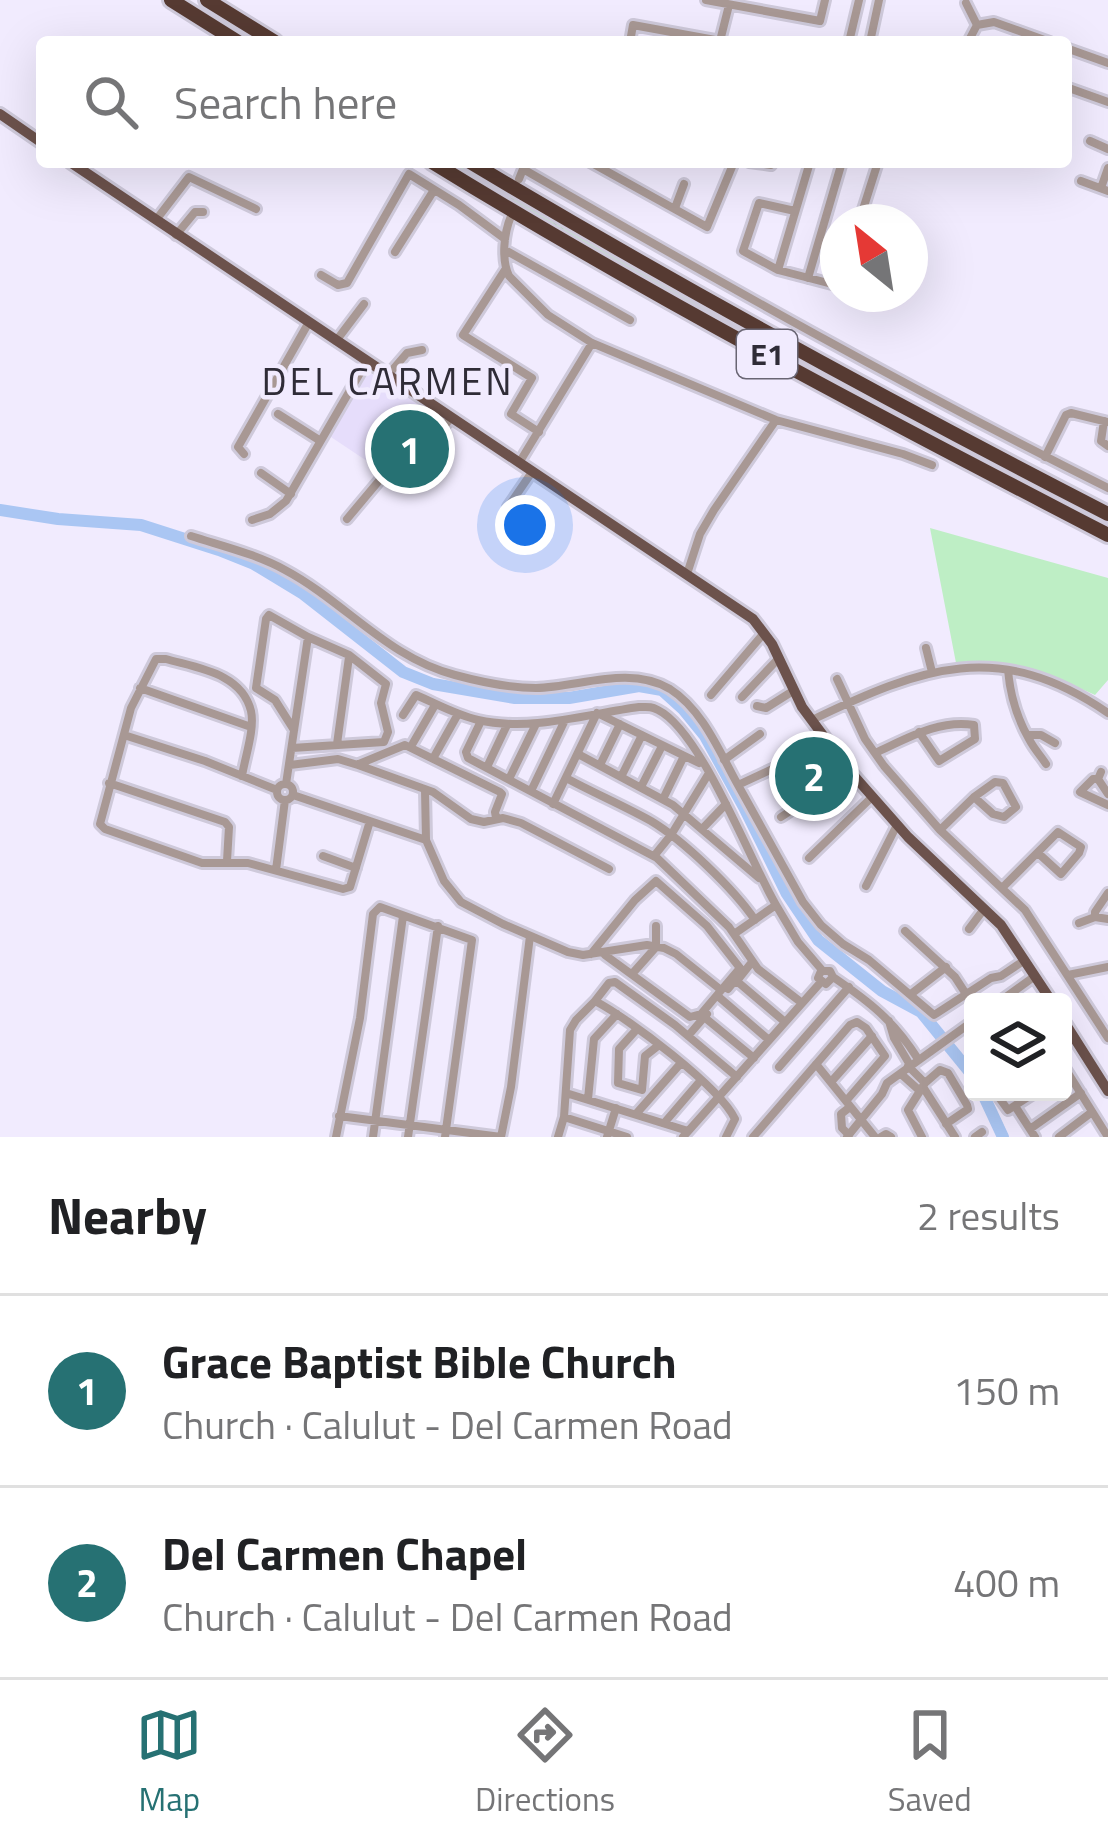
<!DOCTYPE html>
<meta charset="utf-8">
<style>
body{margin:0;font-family:"Titillium Web",sans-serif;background:#f6f6f6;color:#202124}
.controls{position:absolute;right:36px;bottom:36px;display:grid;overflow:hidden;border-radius:12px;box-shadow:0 12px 48px #0002}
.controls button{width:108px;height:108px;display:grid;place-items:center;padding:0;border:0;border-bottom:3px solid #e0e0e0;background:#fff;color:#202124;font:60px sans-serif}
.compass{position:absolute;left:820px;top:204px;width:108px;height:108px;border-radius:50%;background:#fff;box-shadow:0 12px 48px #0002;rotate:330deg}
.you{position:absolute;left:525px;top:525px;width:42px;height:42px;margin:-30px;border:9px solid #fff;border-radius:50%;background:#1a73e8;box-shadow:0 0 0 18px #1a73e833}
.badge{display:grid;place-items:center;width:78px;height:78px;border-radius:50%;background:#267173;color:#fff;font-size:39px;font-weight:700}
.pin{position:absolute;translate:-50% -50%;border:6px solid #fff;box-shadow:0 3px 12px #0006}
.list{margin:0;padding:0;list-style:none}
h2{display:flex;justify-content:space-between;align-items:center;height:156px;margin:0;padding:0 48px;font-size:51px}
h2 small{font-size:39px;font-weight:400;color:#757577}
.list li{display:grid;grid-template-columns:78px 1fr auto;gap:36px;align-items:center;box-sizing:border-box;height:192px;padding:0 48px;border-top:3px solid #e0e0e0}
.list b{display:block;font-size:45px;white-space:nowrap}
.list p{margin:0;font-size:39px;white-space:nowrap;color:#757577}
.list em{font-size:39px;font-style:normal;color:#757577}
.icon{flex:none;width:66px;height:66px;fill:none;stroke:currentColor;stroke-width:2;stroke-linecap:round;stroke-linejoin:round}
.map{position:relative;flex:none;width:1108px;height:1137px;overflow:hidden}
.search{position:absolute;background:#fff;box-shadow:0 12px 48px #0002;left:36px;right:36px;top:36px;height:132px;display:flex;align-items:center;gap:30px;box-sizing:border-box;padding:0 42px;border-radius:12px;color:#757577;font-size:45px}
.sheet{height:540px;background:#fff}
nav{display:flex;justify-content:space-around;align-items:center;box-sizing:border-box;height:168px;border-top:3px solid #e0e0e0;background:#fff;font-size:33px;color:#757577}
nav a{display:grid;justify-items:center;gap:6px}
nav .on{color:#267173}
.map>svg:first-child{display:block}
.built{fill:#e6ddfb}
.grass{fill:url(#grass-tufts)}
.green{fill:#beeec5}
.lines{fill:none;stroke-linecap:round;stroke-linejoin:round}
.river{stroke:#aac6f3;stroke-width:12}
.minor-casing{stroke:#cec9da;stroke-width:14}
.major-casing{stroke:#cec9da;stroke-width:16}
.highway-casing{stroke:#cec9da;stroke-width:20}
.minor{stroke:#a89894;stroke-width:8}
.major{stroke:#6c524c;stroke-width:10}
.highway{stroke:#563a32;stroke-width:14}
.labels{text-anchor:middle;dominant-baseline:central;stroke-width:9;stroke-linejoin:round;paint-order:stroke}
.shield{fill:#f1ebfe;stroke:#696573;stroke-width:3}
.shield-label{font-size:30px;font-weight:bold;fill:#2f2c37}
.quarter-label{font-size:39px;letter-spacing:3px;fill:#2f2c37;stroke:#f1ebfe}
</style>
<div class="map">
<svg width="1108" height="1137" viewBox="0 0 1108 1137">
<defs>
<pattern id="grass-tufts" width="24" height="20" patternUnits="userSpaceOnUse" patternTransform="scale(3)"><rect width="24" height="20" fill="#beeec5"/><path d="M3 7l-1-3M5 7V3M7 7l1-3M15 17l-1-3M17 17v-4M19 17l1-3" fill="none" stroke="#a4ccaa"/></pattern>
</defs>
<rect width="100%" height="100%" fill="#f1ebfe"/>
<!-- built -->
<path class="built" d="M364,369L421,406L367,461L328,435Z"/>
<!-- grass -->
<path class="grass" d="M440,162H464L1108,518V532L762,348Z"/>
<!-- green -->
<path class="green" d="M930,528L1108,578V680L1095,695C1041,669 1016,663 956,663Z"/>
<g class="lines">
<!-- river -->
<path class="river" d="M0,510L58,519L141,525L219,550L254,564L302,593L403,672L433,684L515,698H569L639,686L662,690L683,709L705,736L744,807L787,894L818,940L882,991L921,1012L973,1076
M982,1092L1003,1137"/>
<!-- minor casing -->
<g class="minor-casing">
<path id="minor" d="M706,0L820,21L825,0
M966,3L977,25
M720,41L729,5
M630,42L633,25L726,42
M849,42L859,0
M870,42L879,0
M968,42L977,25L994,22L1050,42
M1066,48L1108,63
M1066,87L1108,102
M1090,141L1108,149
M590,162L707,227L734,162
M749,162L771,165L773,162
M519,179L523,169C716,280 909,389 1108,488
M1081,181L1108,191
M1101,188L1108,168
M675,208L684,184
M795,211L759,203L743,251L778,270L832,284L838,281
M511,216C504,233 501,259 509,276L548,315L592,343L776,420L903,454L932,465
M156,220L189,177L256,209
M859,222L878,162
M176,235L195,212H203
M505,250L630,320
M395,252L434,190
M505,270L463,335L532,378L511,414L539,432
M778,270L810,162
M321,275L338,285L347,283L409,174L459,205L505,239
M808,278L842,162
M336,341L364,304
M388,375L407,353L422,350
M278,414L319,440
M1104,421L1101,441L1108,446
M244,454L238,447L309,322
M1045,457L1066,415L1071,413L1108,422
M519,463L592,343
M261,473L291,494
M508,507L532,472
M347,519L383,476L423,451L451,418
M252,520L270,514L286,501L367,361
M191,536C222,546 256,554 285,570C345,602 388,658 455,675C481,682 508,688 536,688C580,687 629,665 670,689C703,710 720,753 738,785L783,764L822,736
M687,574L700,534L714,510L776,420
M926,648L932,672
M1008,670C1010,694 1017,718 1029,739C1034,749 1041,756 1046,764
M837,679L865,739L884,766L940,830L1025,910L1108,1038
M140,688L251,727
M711,695L764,633
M742,697L779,658
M757,706L766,708L793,691
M403,715L416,695C437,704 456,715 478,720C531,732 587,714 639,707C648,707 650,706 658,710C701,731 750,861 776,905
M812,720C922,667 999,638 1108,713
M481,721L466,752L468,758L657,858L729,927L758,969L802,1003
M124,735L205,761L277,790
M1027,735H1041L1055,743
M413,743L435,705
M337,744L349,657
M292,748L384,742L388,732L381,703L386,684L349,655L308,637L269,615L266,619L256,688L275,700L294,730
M875,753C906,739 939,719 974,725L975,739L939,761L919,732
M578,754L673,805L759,878
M435,755L458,714
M724,760L760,734
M359,764L405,745L500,792L502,794L495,812L496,818
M783,764L796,784
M290,765L338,759L358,765L433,792L471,819L484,822L503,818L521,823L609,869
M600,765L620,724
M487,767L507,725
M1101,772L1098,779H1093L1080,792L1108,805
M242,776C245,757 255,729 251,711C242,673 197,668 166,659H156L131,708L100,824L105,829L202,863H248L343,889L350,887L370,821
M621,777L642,735
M566,778C594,793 624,806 651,821C683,840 734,889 755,920
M509,779L536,724
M1098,779L1108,794
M109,783L225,822L229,827L227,861
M277 792a8 8 0 1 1 16 0a8 8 0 1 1-16 0Z
M286,784L308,637
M738,785L803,902L821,925L843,944L869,960L934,1015L991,978L1001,976L1025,960
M641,787L662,746
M425,790L426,840L444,881L461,902L503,924L568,952L583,955L647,945L664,948L676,954L721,990
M531,791L565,720
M293,795L426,840
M663,799L684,756
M553,804L597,713L699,763
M781,817L824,789L847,769
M702,829L726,804
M940,830L974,797L995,782L1003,783L1016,807L1004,817L993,814L974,797
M323,856L356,868
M654,856L671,835L709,773
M809,858L871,798
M276,870L285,800
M866,886L897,825
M1003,887L1058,832L1081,847L1079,853L1061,874L1038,853
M1095,917V912L1108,893
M1079,923L1095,917L1108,919
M969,929L984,909
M905,931L955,977L966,994
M734,934L776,905L798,942L822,970
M591,954L635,900L656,881L707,926L740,968L701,1014L690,1017L605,955
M632,974L656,947V926
M1068,975L1108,967
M833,977L826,984L818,978L821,971H830L833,977C870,1002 894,1021 918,1059
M736,982L752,962
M728,989L733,983H739L785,1022
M911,994L946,967
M720,998L769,1040
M595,1001L609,983L615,982L675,1025L737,1077
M999,1002L1035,976
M704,1017L754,1058
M889,1021L894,1038L910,1065
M637,1029L619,1049L618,1083L642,1090L645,1056L659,1045
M688,1036L707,1014
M816,1064L875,1137
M1063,1065L1108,1137
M908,1066L925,1083
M779,1067L849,987
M901,1074L920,1091
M831,1082L872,1036
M923,1087L955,1137
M995,1092L1008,1110L1036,1092
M566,1093L688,1131
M588,1099L594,1039L617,1014
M1015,1106L1035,1137
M636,1114L681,1063
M339,1116L501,1137
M564,1117L627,1137
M665,1122L701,1080
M1030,1129L1081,1093
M849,1135L842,1128L841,1114L850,1107
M336,1137L360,1018L373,914L380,907L472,940L445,1137
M373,1137L403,916
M408,1137L438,926
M501,1137L511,1087L530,936
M558,1137L564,1117L570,1030L576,1020L595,1001C628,1018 720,1087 735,1119L726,1137
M607,1137L616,1108
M683,1137L821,982
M753,1137L850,1025L857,1022L866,1028L885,1056L846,1101
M847,1137L882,1094L887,1083L973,1021
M881,1137L886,1134L891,1137
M922,1137L908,1110L925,1083L940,1070L948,1073L967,1105L968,1109L946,1124
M975,1137L982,1132
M1059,1137L1092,1112"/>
</g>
<!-- major casing -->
<g class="major-casing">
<path id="major" d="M0,114L42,143
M70,162L753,619L772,644L802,707L848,769L908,837L1001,925L1052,1002
M1063,1020L1108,1091"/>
</g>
<!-- highway casing -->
<g class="highway-casing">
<path id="highway" d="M171,0L238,42
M207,0L275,42
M432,162C651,297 880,417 1108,535
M470,162C679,287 892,403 1108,514"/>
</g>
<!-- minor -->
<use href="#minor" class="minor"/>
<!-- major -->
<use href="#major" class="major"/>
<!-- highway -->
<use href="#highway" class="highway"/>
</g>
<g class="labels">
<!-- shield labels -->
<rect class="shield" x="737" y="330" width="60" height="48" rx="9"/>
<g class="shield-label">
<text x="767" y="354">E1</text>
</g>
<!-- quarter labels -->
<g class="quarter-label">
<text x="388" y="380">DEL CARMEN</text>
</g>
</g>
</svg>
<div class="controls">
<button><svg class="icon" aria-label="layers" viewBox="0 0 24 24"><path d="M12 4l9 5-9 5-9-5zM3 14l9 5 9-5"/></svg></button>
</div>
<svg class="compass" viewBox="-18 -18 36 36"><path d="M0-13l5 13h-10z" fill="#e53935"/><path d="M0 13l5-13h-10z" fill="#757577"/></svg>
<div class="you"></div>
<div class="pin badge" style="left:410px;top:449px">1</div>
<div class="pin badge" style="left:814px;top:776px">2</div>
<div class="search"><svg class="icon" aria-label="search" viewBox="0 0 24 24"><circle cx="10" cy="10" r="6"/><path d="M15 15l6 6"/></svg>Search here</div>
</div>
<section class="sheet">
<h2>Nearby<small>2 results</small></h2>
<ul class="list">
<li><span class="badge">1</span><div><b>Grace Baptist Bible Church</b><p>Church · Calulut - Del Carmen Road</p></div><em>150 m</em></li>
<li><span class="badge">2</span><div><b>Del Carmen Chapel</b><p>Church · Calulut - Del Carmen Road</p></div><em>400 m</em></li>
</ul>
</section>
<nav>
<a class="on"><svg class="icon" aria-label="map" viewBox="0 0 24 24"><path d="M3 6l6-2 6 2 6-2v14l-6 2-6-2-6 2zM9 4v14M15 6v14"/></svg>Map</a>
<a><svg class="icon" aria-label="directions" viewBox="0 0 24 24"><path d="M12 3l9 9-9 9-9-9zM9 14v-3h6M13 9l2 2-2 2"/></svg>Directions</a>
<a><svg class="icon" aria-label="saved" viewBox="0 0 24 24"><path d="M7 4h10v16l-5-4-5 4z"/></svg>Saved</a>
</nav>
